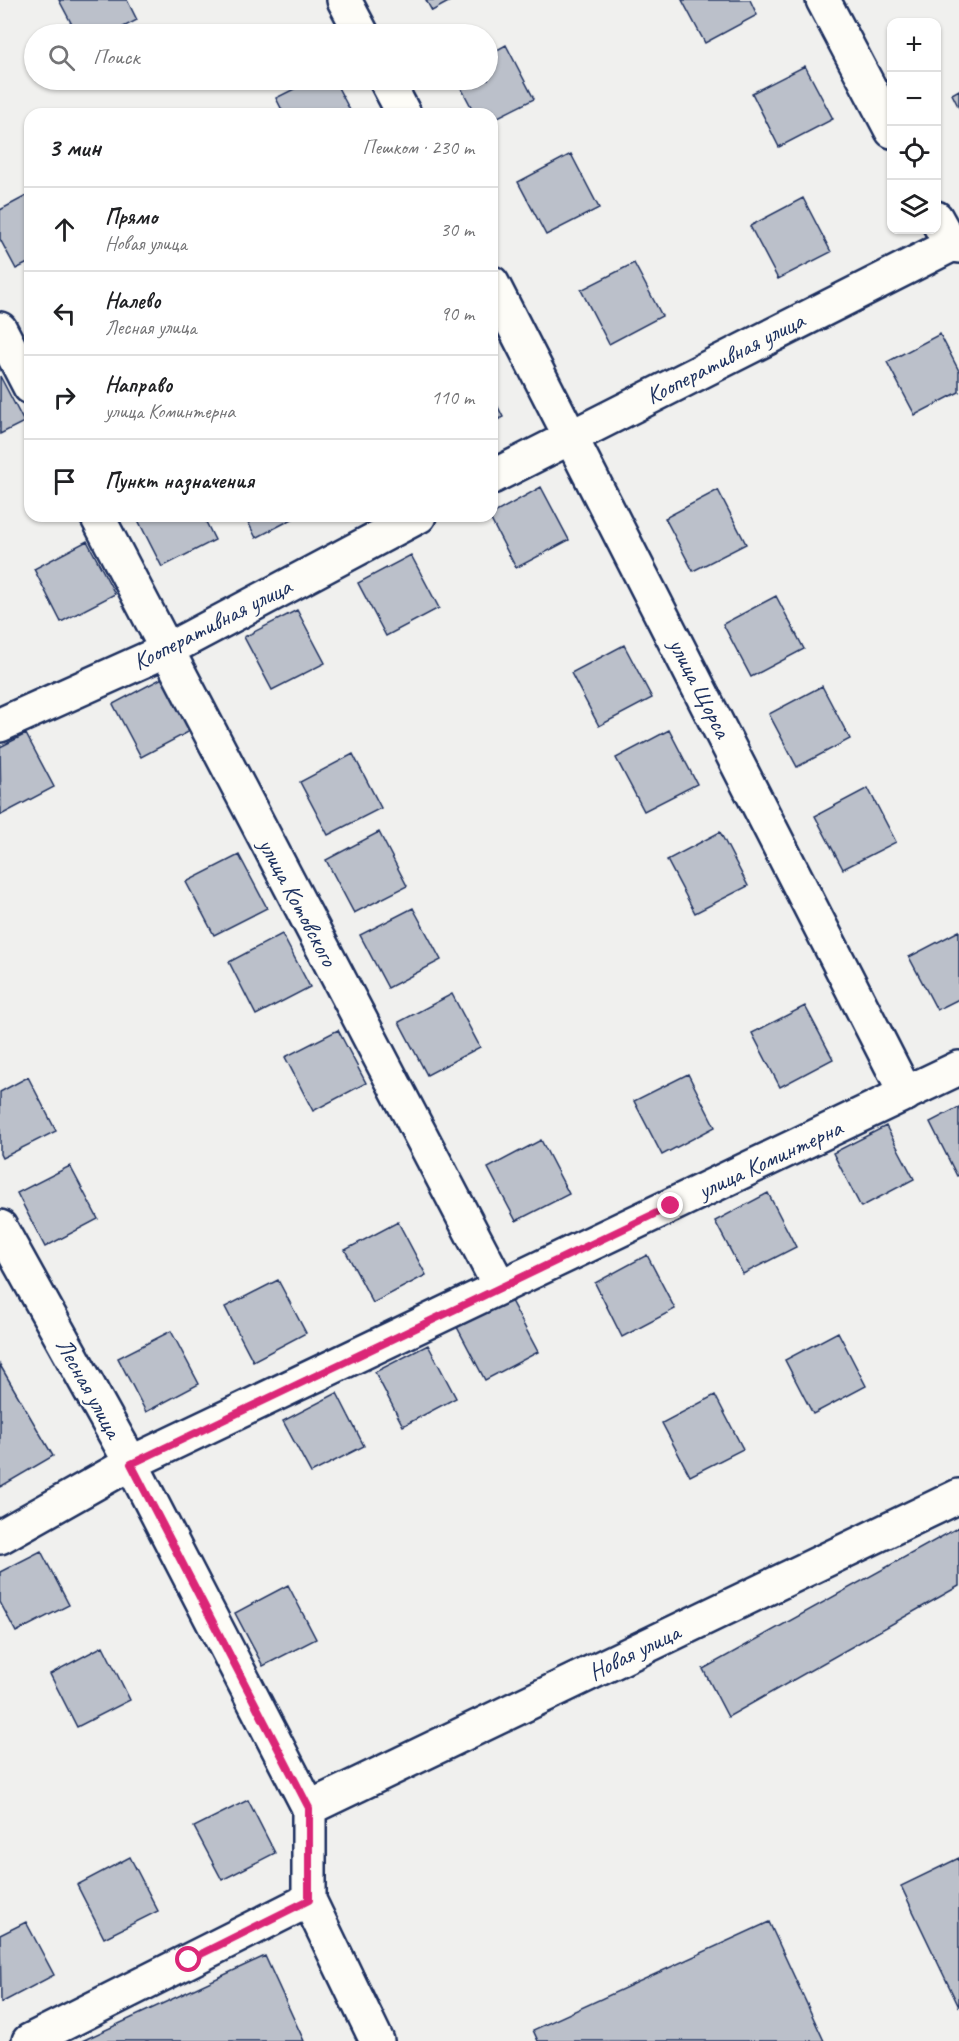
<!DOCTYPE html>
<html lang="ru">
<meta charset="utf-8">
<style>
body{margin:0;font-family:Caveat,sans-serif;background:#f6f6f6;color:#202124}
.controls{position:absolute;right:18px;top:18px;display:grid;overflow:hidden;border-radius:12px;box-shadow:0 2px 4px #0004}
.controls button{width:54px;height:54px;display:grid;place-items:center;padding:0;border:0;border-bottom:2px solid #e0e0e0;background:#fff;color:#202124;font:30px sans-serif}
.stop{position:absolute;width:18px;height:18px;margin:-14px;border:4px solid #db2777;border-radius:50%;background:#fff}
.stop.end{background:#db2777;border-color:#fff;box-shadow:0 2px 6px #0008}
.list{margin:0;padding:0;list-style:none}
h2{display:flex;justify-content:space-between;align-items:center;height:78px;margin:0;padding:0 24px;font-size:26px}
h2 small{font-size:20px;font-weight:400;color:#757577}
.list li{display:grid;grid-template-columns:39px 1fr auto;gap:18px;align-items:center;box-sizing:border-box;height:84px;padding:0 24px;border-top:2px solid #e0e0e0}
.list b{display:block;font-size:22px;white-space:nowrap}
.list p{margin:0;font-size:20px;white-space:nowrap;color:#757577}
.list em{font-size:20px;font-style:normal;color:#757577}
.icon{flex:none;width:33px;height:33px;fill:none;stroke:currentColor;stroke-width:2;stroke-linecap:round;stroke-linejoin:round}
.map{position:relative;flex:none;width:959px;height:2041px;overflow:hidden}
.search{position:absolute;background:#fff;box-shadow:0 2px 4px #0004;left:24px;top:24px;width:474px;height:66px;display:flex;align-items:center;gap:15px;box-sizing:border-box;padding:0 21px;border-radius:33px;color:#757577;font-size:22px}
.panel{position:absolute;background:#fff;box-shadow:0 2px 4px #0004;left:24px;top:108px;width:474px;height:414px;border-radius:18px}
.map>svg:first-child{display:block}
.building{fill:#bbc0ca;stroke:#1b2f5e;stroke-width:1.5}
.lines{fill:none;stroke-linecap:round;stroke-linejoin:round}
.minor-casing{stroke:#1b2f5e;stroke-width:38}
.minor{stroke:#fdfcf7;stroke-width:33}
.route{stroke:#db2777;stroke-width:8}
.labels{text-anchor:middle;dominant-baseline:central;stroke-width:4.5;stroke-linejoin:round;paint-order:stroke}
.street-label{font-size:24px;fill:#1b2f5e;stroke:#fdfcf7}
</style>
<div class="map">
<svg width="959" height="2041" viewBox="0 0 959 2041">
<rect width="100%" height="100%" fill="#f0f0ee"/>
<filter id="ink" filterUnits="userSpaceOnUse"><feTurbulence type="fractalNoise" baseFrequency=".0167" numOctaves="2"/><feDisplacementMap in="SourceGraphic" scale="12" xChannelSelector="R" yChannelSelector="G"/><feConvolveMatrix kernelMatrix="1 2 1 2 8 2 1 2 1" color-interpolation-filters="sRGB"/></filter>
<g filter="url(#ink)">
<!-- building -->
<path class="building" d="M59,0H127L137,20L110,34H77Z
M426,0H452L432,11Z
M682,0H750L757,15L705,43Z
M506,45L534,99L492,120V114H475L457,80H488V55Z
M805,66L833,119L779,147L752,93Z
M312,80H334L352,114H284L276,98Z
M959,90V108L952,94Z
M571,154L599,208L546,235L518,182Z
M30,194V262L16,269L0,239V210Z
M803,198L831,252L778,279L750,226Z
M634,263L662,316L609,344L581,290Z
M940,334L959,371V392L915,415L887,362Z
M0,376L24,422L0,434Z
M492,395L503,417L492,423Z
M541,487L569,540L516,568L489,516Z
M718,490L746,544L693,571L665,518Z
M136,516H203L215,540L162,567Z
M245,516H298L256,538Z
M87,541L115,594L61,622L34,569Z
M411,555L439,608L386,636L358,583Z
M776,596L804,649L751,677L723,624Z
M297,610L325,663L272,690L244,637Z
M624,645L652,698L599,726L571,673Z
M166,676L194,729L141,757L113,704Z
M822,686L850,739L797,767L769,714Z
M669,730L697,784L644,811L616,758Z
M26,734L54,787L1,815L0,747Z
M353,754L381,808L328,835L300,782Z
M868,788L896,842L843,869L815,816Z
M379,832L407,886L354,913L326,860Z
M720,832L748,886L695,913L667,860Z
M239,855L267,908L214,935L186,882Z
M413,908L441,960L388,988L360,935Z
M959,931V999L937,1010L909,957Z
M282,934L310,987L256,1015L229,962Z
M452,994L480,1047L427,1075L399,1022Z
M805,1006L833,1059L780,1087L752,1033Z
M338,1030L366,1083L313,1111L285,1057Z
M688,1074L715,1127L662,1155L634,1101Z
M28,1077L56,1131L2,1158L0,1154V1092Z
M959,1107V1175L957,1176L930,1122Z
M886,1126L914,1179L861,1207L833,1153Z
M541,1140L569,1194L516,1221L488,1168Z
M70,1166L98,1219L45,1247L17,1193Z
M768,1193L796,1247L743,1274L715,1221Z
M398,1222L426,1275L373,1303L345,1250Z
M647,1255L675,1309L622,1337L595,1283Z
M278,1280L306,1333L253,1361L225,1307Z
M510,1299L538,1352L485,1380L457,1327Z
M171,1331L199,1384L146,1412L118,1358Z
M838,1332L866,1386L813,1414L785,1360Z
M428,1345L456,1398L403,1426L375,1372Z
M0,1365L53,1456L0,1487Z
M337,1393L364,1446L311,1473L283,1421Z
M715,1395L743,1449L690,1476L662,1423Z
M959,1527V1586L728,1717L703,1669Z
M41,1551L69,1605L16,1632L0,1602V1572Z
M288,1585L316,1639L263,1666L235,1613Z
M103,1646L130,1700L77,1727L50,1674Z
M248,1800L275,1853L222,1880L194,1827Z
M130,1857L158,1911L104,1938L77,1885Z
M959,1858V2007L901,1886Z
M26,1922L54,1975L1,2003L0,1935Z
M769,1922L824,2041H538L533,2030Z
M265,1956L304,2041H82Z"/>
<g class="lines">
<!-- minor casing -->
<g class="minor-casing">
<path id="minor" d="M344,0L362,34
M823,0L892,131
M386,80L404,114
M936,218L951,245L959,246
M492,283L906,1094
M0,329L30,387
M492,477L959,241
M97,516L500,1287
M0,725L167,650L419,516
M0,1227L131,1463L309,1808V1900L377,2041
M0,1537L131,1463L959,1068
M309,1808L959,1496
M29,2041L309,1900"/>
</g>
<!-- minor -->
<use href="#minor" class="minor"/>
</g>
</g>
<g class="lines" filter="url(#ink)">
<!-- route -->
<path class="route" d="M189,1960L309,1900V1808L131,1464L671,1206"/>
</g>
<g class="labels">
<!-- street labels -->
<g class="street-label">
<text transform="translate(725 358) rotate(-27)">Кооперативная улица</text>
<text transform="translate(212 624) rotate(-27)">Кооперативная улица</text>
<text transform="translate(700 688) rotate(63)">улица Щорса</text>
<text transform="translate(298 902) rotate(62)">улица Котовского</text>
<text transform="translate(770 1159) rotate(-25)">улица Коминтерна</text>
<text transform="translate(89 1388) rotate(61)">Лесная улица</text>
<text transform="translate(634 1652) rotate(-26)">Новая улица</text>
</g>
</g>
</svg>
<div class="controls">
<button>+</button>
<button>−</button>
<button><svg class="icon" aria-label="locate" viewBox="0 0 24 24"><circle cx="12" cy="12" r="6"/><path d="M12 2v4M12 18v4M2 12h4M18 12h4"/></svg></button>
<button><svg class="icon" aria-label="layers" viewBox="0 0 24 24"><path d="M12 4l9 5-9 5-9-5zM3 14l9 5 9-5"/></svg></button>
</div>
<div class="stop" style="left:189px;top:1960px"></div>
<div class="stop end" style="left:671px;top:1206px"></div>
<div class="search"><svg class="icon" aria-label="search" viewBox="0 0 24 24"><circle cx="10" cy="10" r="6"/><path d="M15 15l6 6"/></svg>Поиск</div>
<section class="panel">
<h2>3 мин<small>Пешком · 230 m</small></h2>
<ul class="list">
<li><svg class="icon" aria-label="ahead" viewBox="0 0 24 24"><path d="M12 20V5M6 11l6-6 6 6"/></svg><div><b>Прямо</b><p>Новая улица</p></div><em>30 m</em></li>
<li><svg class="icon" aria-label="left" viewBox="0 0 24 24"><path d="M17 20v-9H6M10 6l-5 5 5 5"/></svg><div><b>Налево</b><p>Лесная улица</p></div><em>90 m</em></li>
<li><svg class="icon" aria-label="right" viewBox="0 0 24 24"><path d="M7 20v-9h11M14 6l5 5-5 5"/></svg><div><b>Направо</b><p>улица Коминтерна</p></div><em>110 m</em></li>
<li><svg class="icon" aria-label="arrive" viewBox="0 0 24 24"><path d="M6 21V4h12l-3 4 3 4H6"/></svg><div><b>Пункт назначения</b></div></li>
</ul>
</section>
</div>
